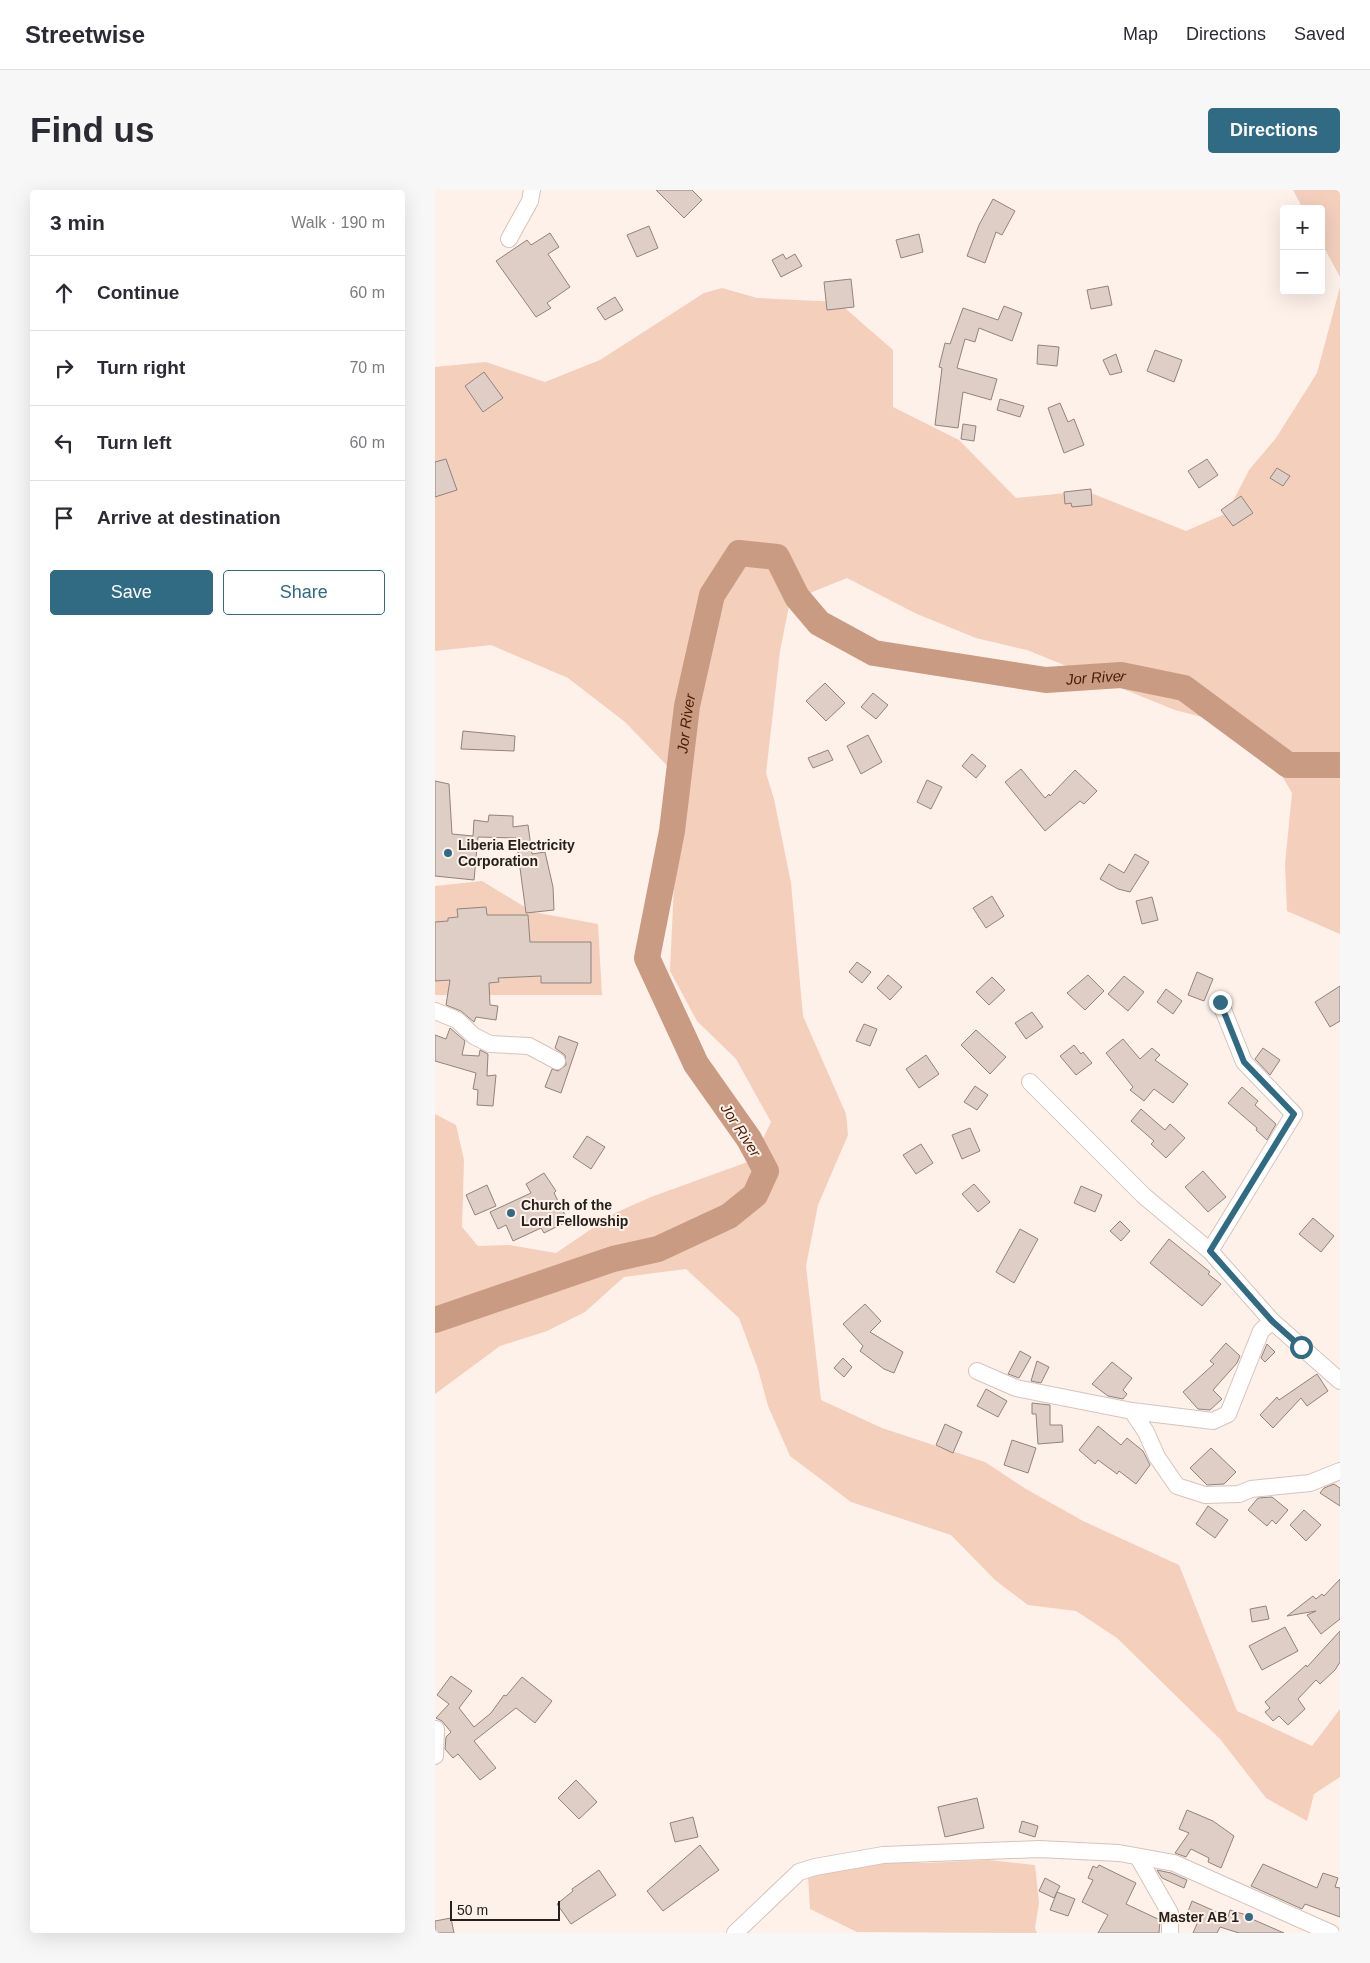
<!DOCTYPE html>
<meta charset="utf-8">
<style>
body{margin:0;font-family:Arial,sans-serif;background:#f7f7f7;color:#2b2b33}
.controls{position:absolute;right:15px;top:15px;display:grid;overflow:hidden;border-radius:5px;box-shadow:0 5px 20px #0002}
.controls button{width:45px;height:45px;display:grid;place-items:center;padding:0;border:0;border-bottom:1px solid #e1e1e2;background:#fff;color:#2b2b33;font:25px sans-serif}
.scale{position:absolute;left:15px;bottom:12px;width:110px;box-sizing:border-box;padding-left:5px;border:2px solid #26201c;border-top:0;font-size:14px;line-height:18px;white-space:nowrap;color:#26201c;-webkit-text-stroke:4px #fef1ea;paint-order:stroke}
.stop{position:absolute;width:15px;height:15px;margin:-11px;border:4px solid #306a83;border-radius:50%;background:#fff}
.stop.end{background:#306a83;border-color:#fff;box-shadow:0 1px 5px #0008}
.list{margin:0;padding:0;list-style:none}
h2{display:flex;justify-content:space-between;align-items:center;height:65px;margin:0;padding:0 20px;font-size:21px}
h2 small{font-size:16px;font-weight:400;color:#7c7c81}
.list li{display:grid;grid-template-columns:32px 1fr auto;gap:15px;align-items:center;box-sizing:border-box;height:75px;padding:0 20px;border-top:1px solid #e1e1e2}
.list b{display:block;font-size:19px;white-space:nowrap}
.list em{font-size:16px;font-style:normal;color:#7c7c81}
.actions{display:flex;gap:10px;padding:15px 20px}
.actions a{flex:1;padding:11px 0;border:1px solid #306a83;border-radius:5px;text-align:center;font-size:18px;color:#306a83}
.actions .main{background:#306a83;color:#fff}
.icon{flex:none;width:28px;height:28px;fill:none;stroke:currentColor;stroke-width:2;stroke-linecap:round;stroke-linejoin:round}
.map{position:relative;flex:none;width:905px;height:1743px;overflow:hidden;border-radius:5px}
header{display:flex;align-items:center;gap:30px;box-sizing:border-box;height:70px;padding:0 25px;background:#fff;border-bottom:1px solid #e1e1e2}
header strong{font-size:24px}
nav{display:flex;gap:28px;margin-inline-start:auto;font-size:18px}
.intro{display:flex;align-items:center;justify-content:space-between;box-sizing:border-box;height:120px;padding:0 30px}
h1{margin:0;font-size:35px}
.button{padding:12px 22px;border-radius:5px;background:#306a83;color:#fff;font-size:18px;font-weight:700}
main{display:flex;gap:30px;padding:0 30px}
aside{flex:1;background:#fff;border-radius:5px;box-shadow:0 5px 20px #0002}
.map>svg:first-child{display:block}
.green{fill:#f3cfbc}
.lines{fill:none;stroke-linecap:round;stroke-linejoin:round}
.river{stroke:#c99b83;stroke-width:26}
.building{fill:#decec5;stroke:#92837b}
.minor-casing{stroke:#d4c4bb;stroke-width:18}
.minor{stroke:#fff;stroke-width:16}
.route{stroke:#306a83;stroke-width:6}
.poi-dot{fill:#306a83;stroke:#fef1ea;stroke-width:2}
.labels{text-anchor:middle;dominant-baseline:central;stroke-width:4;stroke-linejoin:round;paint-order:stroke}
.poi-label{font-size:14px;font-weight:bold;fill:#26201c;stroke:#fef1ea;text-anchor:start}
.water-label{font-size:15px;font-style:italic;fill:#471c00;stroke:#fef1ea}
</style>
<header>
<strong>Streetwise</strong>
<nav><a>Map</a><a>Directions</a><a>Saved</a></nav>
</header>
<div class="intro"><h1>Find us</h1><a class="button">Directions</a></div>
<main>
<aside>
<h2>3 min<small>Walk · 190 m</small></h2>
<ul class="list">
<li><svg class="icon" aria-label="ahead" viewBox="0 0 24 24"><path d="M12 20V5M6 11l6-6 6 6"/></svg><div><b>Continue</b></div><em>60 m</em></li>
<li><svg class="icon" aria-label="right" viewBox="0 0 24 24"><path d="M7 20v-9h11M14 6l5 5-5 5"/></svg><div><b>Turn right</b></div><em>70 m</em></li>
<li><svg class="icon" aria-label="left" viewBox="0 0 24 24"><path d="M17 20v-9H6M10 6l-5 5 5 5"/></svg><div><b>Turn left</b></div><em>60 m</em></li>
<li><svg class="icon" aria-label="arrive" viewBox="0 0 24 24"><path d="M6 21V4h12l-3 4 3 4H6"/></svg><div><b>Arrive at destination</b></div></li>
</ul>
<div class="actions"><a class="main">Save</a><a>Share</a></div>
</aside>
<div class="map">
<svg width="905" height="1743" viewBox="0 0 905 1743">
<rect width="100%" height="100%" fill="#fef1ea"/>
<!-- green -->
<path class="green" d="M858,0H905V87L886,52V19H868Z
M905,97V744L852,721L850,674L857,603L831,558L786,532L740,520L592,460L541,448L482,424L412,388L355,411L345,461L331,583L339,609L356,693L368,826L411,924L413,945L383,1015L371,1076L386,1210L447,1238L550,1272L591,1299L648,1331L744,1375L802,1521L877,1556L905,1519V1587L879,1604L872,1631L831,1608L785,1549L682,1448L641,1421L593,1415L560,1390L516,1345L416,1312L355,1266L333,1216L323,1179L304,1128L251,1079L189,1087L150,1122L112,1141L65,1156L0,1204V924L21,935L29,970L27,1037L43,1056L74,1055L121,1063L180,1023L216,1007L318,970L336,932L301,869L262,831L235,781L244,588L190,532L133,488L56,455L0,461V177L51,172L110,192L165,170L269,103L287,98L322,108L403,112L458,160V217L524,250L581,308L651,301L751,341L792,323L814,280L841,248L882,183Z
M47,691L98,722L163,734L167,805H0V696Z
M554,1670L600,1675L604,1713L600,1738L602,1743L422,1742L375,1719L373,1686L428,1672L490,1673Z"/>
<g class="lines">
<!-- river -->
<path class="river" id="s1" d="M0,1130L178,1069L223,1059L294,1026L320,1005L331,981L314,949L261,874L212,768L237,641L252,516L277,405L304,363L342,367L362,407L384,433L439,463L611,490L686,485L749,498L853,575H905"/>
</g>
<!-- building -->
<path class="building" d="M221,0H257L267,10L249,28Z
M558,9L580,21L567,45L561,42L550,73L532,66L544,35Z
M214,36L223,58L202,67L192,45Z
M115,43L124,57L113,64L135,97L112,113L116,118L101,127L61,71L92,50L96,55Z
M484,44L488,62L466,68L461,50Z
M348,64L351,69L360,64L367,76L346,87L337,70Z
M416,89L419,117L392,120L389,92Z
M673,96L677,115L656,119L652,100Z
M180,107L188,120L170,130L162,118Z
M569,116L587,123L577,151L544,138L540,152L530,149L522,178L562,189L556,210L528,202L523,238L500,235L507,178L504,177L510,153L515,154L528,118L563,130Z
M603,155L624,157L622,176L602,174Z
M720,160L747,170L739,192L712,181Z
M681,164L687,182L675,185L668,170Z
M49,182L68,208L48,222L30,196Z
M565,209L589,216L585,227L562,220Z
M625,213L633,232L639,229L649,255L629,263L613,218Z
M528,234L541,236L539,251L526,249Z
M11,269L22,300L0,307V272Z
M772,269L783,285L764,298L753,281Z
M842,278L855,286L848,296L835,288Z
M656,299L657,315L637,317L636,313L630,314L629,302Z
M806,306L818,323L798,336L786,320Z
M390,493L410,513L391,531L371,511Z
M438,503L453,515L441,529L426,517Z
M28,541L80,546L79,561L26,559Z
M433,545L447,572L426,584L412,556Z
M393,560L398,570L378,578L373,568Z
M537,564L551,576L541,588L527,576Z
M586,579L610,608L614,604L615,606L640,580L662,601L649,614L645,611L610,641L570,592Z
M492,590L507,597L496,619L482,612Z
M0,591L14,594L17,644L38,646L39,630L53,632L54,625L78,626V637L93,635L97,664L110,662L118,697L119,720L91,723L81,648L43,647L39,690L0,686Z
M700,664L714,672L695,702L683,699L665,689L674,674L689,683Z
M557,706L569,726L551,738L538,718Z
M717,707L723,730L707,734L701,711Z
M51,717L52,725H93L95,752H156V793H106V786L63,788L64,792L54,793L55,815L63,816L61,830L41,827L39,832L26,821L11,815L15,790L0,791V732L13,731V728L23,727L22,719Z
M422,772L436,782L427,793L414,782Z
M762,782L778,789L769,811L753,805Z
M453,785L467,797L455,810L442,798Z
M653,785L669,801L650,820L632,803Z
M689,786L709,802L693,821L673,804Z
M557,787L570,800L554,815L541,802Z
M905,796V831L895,837L880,812Z
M731,799L747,811L738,824L722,812Z
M597,822L608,837L591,849L580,833Z
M429,834L442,839L435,856L421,851Z
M15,838L30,851L27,865L44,866L45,860L53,864L52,886L61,885L58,916L42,915L43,900L38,899L41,883L0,871V845L11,849Z
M541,840L571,867L555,884L526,855Z
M124,846L143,853L126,903L110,897L117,879L123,881L131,875L130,865L120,858Z
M688,849L705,869L717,858L725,865L720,870L753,894L738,913L719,899L709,911L695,900L698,897L671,863Z
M639,855L646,864L648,862L657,873L641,885L625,866Z
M828,858L845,870L835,885L820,869Z
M491,865L504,884L484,898L471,879Z
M540,896L553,905L542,920L529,912Z
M807,897L823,911L820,915L841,934L832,950L821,940L822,938L793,913Z
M706,919L730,940L735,934L750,948L731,968L716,954L719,951L696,931Z
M535,938L545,961L527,969L517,945Z
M152,946L170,957L156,979L138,967Z
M486,954L498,973L481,984L468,965Z
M768,981L791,1007L773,1022L750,997Z
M109,983L121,1001L119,1003L133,1031L109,1043L106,1038L78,1051L71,1035L63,1039L55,1022L96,1003L91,994Z
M539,994L555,1012L543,1022L527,1004Z
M52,995L61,1016L40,1025L31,1005Z
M646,996L667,1005L660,1022L639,1013Z
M878,1028L899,1046L886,1062L864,1044Z
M685,1031L695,1041L686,1051L675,1041Z
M585,1039L603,1049L579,1093L561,1082Z
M734,1049L775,1082L773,1084L786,1094L767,1116L715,1073Z
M430,1114L446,1131L435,1142L468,1162L459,1183L449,1179L425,1161L428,1156L408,1134Z
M791,1153L805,1166L802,1173L778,1200L787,1209L775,1220L763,1219L748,1202L779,1174L775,1171Z
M832,1154L840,1162L830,1172L826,1168Z
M585,1161L596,1167L584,1188L573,1184Z
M408,1168L417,1177L409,1187L399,1178Z
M602,1171L614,1177L606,1193L596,1191Z
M677,1172L697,1188L688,1200L692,1204L688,1209L673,1206L657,1194Z
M882,1184L893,1201L872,1216L866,1208L838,1238L825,1225L842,1207L844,1210Z
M551,1199L572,1211L563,1227L542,1216Z
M597,1213L615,1215V1235H627L628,1252L603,1254L601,1224H597Z
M510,1234L527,1242L518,1263L501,1255Z
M663,1236L686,1255L692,1248L708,1261L715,1275L701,1294L684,1281L682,1284L663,1270L660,1274L644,1260Z
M577,1250L601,1258L593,1283L569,1275Z
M776,1258L801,1282L789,1294L772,1295L755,1278Z
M899,1294L905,1298V1316L885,1303L889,1298Z
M837,1307L853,1320L841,1334L837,1330L832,1336L813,1320L823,1308Z
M773,1316L793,1330L780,1348L761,1334Z
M869,1320L886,1335L871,1351L855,1335Z
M905,1389V1429L886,1444L872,1425L881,1421L852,1426L878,1406L881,1409L887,1404L889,1406Z
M831,1416L834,1429L817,1432L815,1419Z
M850,1437L863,1461L827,1480L814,1456Z
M905,1441V1472L900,1480L885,1494L881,1490L863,1509L870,1519L853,1535L844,1526L838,1531L830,1522L835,1518L830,1512L871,1475L872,1477Z
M16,1486L37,1501L24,1518L39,1537L56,1523L69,1505L71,1506L87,1487L117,1511L100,1533L81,1518L39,1551L61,1578L45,1590L23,1564L18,1568L10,1559L11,1547L16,1542L7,1531L1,1528L14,1514L2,1505Z
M141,1590L162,1612L144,1629L123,1608Z
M542,1608L549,1638L510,1647L503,1617Z
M752,1620L778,1631L799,1646L786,1678L773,1672L774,1668L756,1659L751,1667L740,1663L754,1643L744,1639Z
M258,1627L263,1647L240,1652L235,1633Z
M587,1631L603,1636L600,1647L584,1642Z
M265,1655L284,1680L228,1721L212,1701Z
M828,1674L882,1698L888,1683L903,1688L900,1697L905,1698V1727L870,1714L867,1719L816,1696Z
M664,1675L701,1693L691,1714L725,1730L724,1743H663L673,1725L647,1712L658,1690L653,1688L658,1676L662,1678Z
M164,1680L181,1705L136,1734L122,1714L138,1701L137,1699Z
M722,1680L736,1683L752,1690L749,1698L727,1688Z
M610,1688L625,1696L619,1708L604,1701Z
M622,1702L640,1709L633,1726L615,1720Z
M757,1711L793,1727L795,1720L818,1727L817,1729L849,1743H804L785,1737L782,1743H758L764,1729L752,1724Z
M16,1728L19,1743H0V1731Z"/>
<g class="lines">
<!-- minor casing -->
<g class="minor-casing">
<path id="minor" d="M74,49L95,11L97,0
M0,821L22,830L39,846L55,854L94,856L122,871
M595,892L709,1006L775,1061L837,1131L905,1191
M775,1061L859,924L809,872L785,812
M542,1181L581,1198L697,1221L778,1231L793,1224L826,1141L837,1131
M697,1221L711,1242L722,1267L742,1296L770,1305L804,1304L816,1299L875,1293L905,1281
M0,1566L1,1539
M703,1667L735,1723V1743
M300,1743L364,1682L380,1677L448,1665L604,1659L684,1663L739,1673L896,1743"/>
</g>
<!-- minor -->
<use href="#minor" class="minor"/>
</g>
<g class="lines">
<!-- route -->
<path class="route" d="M785,812L809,872L859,924L775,1061L837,1131L866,1157"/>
</g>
<!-- markers -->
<g class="poi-dot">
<circle cx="13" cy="663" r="5"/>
<circle cx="76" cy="1023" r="5"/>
<circle cx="814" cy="1727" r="5"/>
</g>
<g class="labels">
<!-- poi labels -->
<g class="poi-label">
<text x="23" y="655">Liberia Electricity<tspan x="23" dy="16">Corporation</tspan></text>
<text x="86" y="1015">Church of the<tspan x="86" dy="16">Lord Fellowship</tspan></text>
<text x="804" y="1727" text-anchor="end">Master AB 1</text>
</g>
<!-- water labels -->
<g class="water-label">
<text stroke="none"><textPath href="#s1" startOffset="1440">Jor River</textPath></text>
<text stroke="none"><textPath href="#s1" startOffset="855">Jor River</textPath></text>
<text transform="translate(306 940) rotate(57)">Jor River</text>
</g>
</g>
</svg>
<div class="controls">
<button>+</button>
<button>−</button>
</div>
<div class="scale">50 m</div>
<div class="stop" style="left:866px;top:1157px"></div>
<div class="stop end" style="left:785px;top:812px"></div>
</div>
</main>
